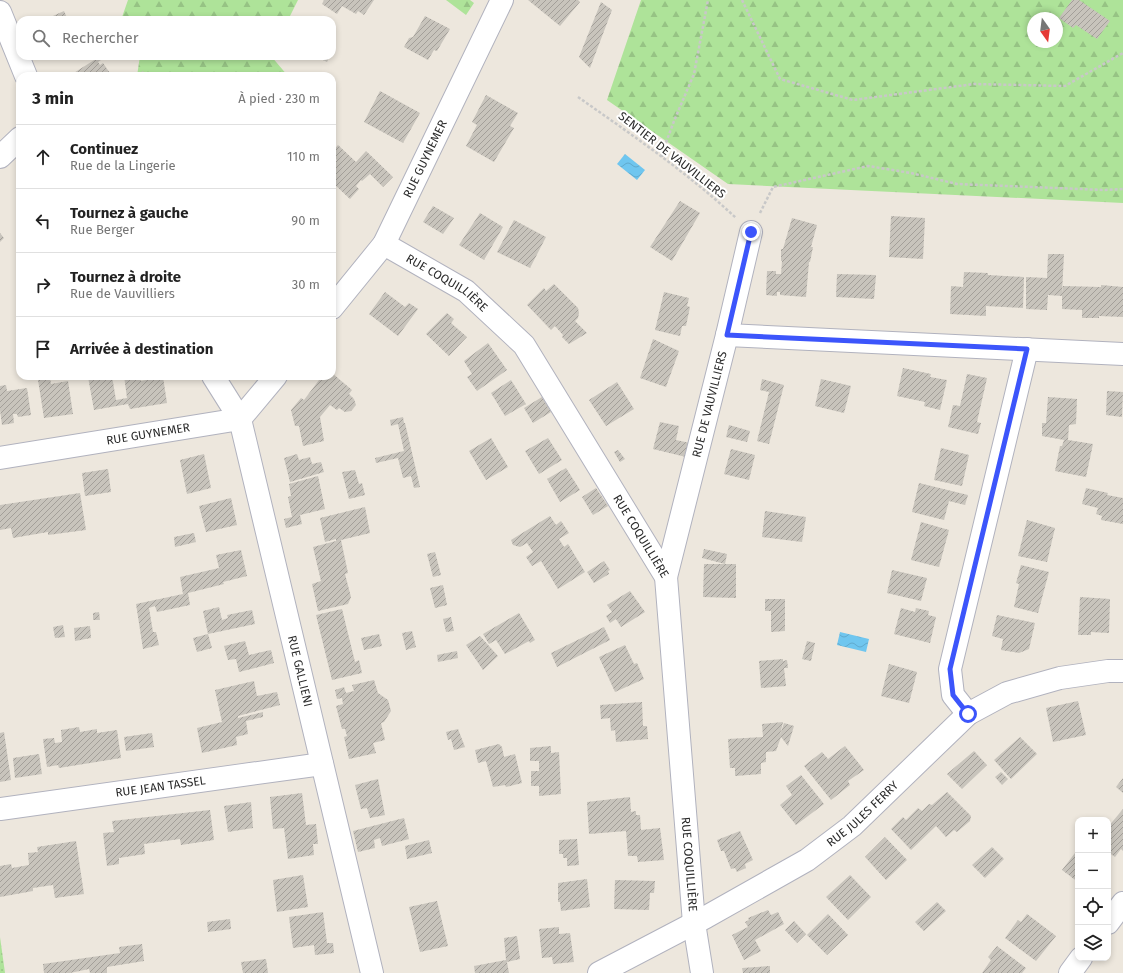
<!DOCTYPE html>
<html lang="fr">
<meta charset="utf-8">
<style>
body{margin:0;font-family:"Fira Sans",sans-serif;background:#f2f2f2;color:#222}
.controls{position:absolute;right:12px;bottom:12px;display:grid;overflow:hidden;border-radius:8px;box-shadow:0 2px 6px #0003}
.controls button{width:36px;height:36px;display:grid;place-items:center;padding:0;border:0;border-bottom:1px solid #e0e0e0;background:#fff;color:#222;font:20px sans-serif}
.compass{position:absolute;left:1027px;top:12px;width:36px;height:36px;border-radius:50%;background:#fff;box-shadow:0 2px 6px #0003;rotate:166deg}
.stop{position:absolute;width:12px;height:12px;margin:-9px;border:3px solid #3c55fb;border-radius:50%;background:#fff}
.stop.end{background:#3c55fb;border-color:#fff;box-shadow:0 1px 4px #0008}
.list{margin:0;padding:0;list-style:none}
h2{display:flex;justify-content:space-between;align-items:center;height:52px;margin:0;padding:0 16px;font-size:17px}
h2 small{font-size:13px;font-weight:400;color:#767676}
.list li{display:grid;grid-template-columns:26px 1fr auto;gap:12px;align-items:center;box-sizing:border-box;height:64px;padding:0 16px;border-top:1px solid #e0e0e0}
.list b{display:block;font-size:15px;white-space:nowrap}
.list p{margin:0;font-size:13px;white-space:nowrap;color:#767676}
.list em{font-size:13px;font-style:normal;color:#767676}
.icon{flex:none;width:22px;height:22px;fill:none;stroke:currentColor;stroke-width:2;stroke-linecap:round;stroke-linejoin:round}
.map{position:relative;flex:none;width:1123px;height:973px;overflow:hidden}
.search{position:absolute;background:#fff;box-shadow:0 2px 6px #0003;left:16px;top:16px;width:320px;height:44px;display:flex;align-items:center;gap:10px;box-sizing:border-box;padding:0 14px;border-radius:12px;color:#767676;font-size:15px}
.panel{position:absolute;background:#fff;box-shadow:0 2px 6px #0003;left:16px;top:72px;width:320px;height:308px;border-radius:12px}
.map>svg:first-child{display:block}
.grass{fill:url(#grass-dots)}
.forest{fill:url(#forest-firs);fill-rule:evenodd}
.water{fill:url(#water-waves)}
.building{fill:url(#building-hatch)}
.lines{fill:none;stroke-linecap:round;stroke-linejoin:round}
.minor-casing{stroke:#b1b2be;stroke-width:24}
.path{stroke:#c8c8c8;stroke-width:2.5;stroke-dasharray:3 2;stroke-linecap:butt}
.minor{stroke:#fff;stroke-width:22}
.route{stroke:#3c55fb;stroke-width:5}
.labels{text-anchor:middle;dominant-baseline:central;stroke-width:4;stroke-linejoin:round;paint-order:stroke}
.street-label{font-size:12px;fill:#2b2b2b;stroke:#fff}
</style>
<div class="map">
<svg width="1123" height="973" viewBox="0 0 1123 973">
<defs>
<pattern id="grass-dots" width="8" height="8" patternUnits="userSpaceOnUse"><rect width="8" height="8" fill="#aee399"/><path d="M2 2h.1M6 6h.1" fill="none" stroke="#96c384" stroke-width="1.8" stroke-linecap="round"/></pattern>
<pattern id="forest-firs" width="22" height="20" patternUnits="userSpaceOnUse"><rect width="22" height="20" fill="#aee399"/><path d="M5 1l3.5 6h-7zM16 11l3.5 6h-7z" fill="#96c384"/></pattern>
<pattern id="water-waves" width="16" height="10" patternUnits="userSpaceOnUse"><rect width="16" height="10" fill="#6fc6ef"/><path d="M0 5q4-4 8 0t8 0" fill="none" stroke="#60aacd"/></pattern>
<pattern id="building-hatch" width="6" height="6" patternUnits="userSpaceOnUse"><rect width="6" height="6" fill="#c8c4bc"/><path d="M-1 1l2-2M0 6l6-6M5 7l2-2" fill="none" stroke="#a39f99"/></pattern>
</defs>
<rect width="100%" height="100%" fill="#ede7dd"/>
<!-- grass -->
<path class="grass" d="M0,937L5,973H0Z"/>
<!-- forest -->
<path class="forest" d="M128,0H298L288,20H121Z
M446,0H470L474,3L466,15Z
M641,0H1123V203L728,184L607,100ZM1033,18H1057V42H1033Z
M140,56H271L288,76H137Z"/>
<!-- water -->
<path class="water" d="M625,154L645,170L637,180L617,164Z
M840,632L869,639L866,652L837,645Z"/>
<!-- building -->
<path class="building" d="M324,0H374L364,15L358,11L356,14L342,6L337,14L322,4Z
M528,0H578L580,2L560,26Z
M1072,0H1079L1110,21L1097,39L1076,25L1073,28L1059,18Z
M601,2L612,10L590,68L579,57Z
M64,11L68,20H44Z
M425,16L450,29L437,51L434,50L428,60L404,47L409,38L413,37Z
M315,56H330L327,62Z
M99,57L101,60L98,62L100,65L103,63L112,76H69Z
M143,71L146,75L145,76H134Z
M380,91L420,113L403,143L364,122Z
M486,95L518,113L510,126L514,128L494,162L466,146L477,125L472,122Z
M338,145L356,162L366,151L393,177L383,187L370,174L362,181L361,180L356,186L359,189L350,199L332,182V166L337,160L332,156V152Z
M680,201L700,213L672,261L650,247Z
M433,206L454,218L443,234L423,222Z
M480,213L503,227L484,260L459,245Z
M891,216L925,218L923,259L889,257Z
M332,217L336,223L332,225Z
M792,218L817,225L811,247H813L810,262H809L806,297L780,295V292H777V296L766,295L767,271H776V274H781L782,261H781V249H783Z
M514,220L546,237L530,268L497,252Z
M0,233L4,238L0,242Z
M1048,254H1064L1062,293L1063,286L1101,287V285L1123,287V317L1099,316V318H1082V310L1062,309V296L1048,295L1047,310L1026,309V277L1047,278Z
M964,272L988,273V275L1024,277L1023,308L986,306V316L950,314L951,286L963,287Z
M837,274L876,275L874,299L836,297Z
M554,284L578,308L579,313L578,318L575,321L587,333L569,344L562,337L563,335L555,326L551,330L527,305L544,288L546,291Z
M385,292L405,307L409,303L418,309L398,336L369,314Z
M664,292L689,298L687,306L690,307L686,326H682L680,336L655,330Z
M447,313L454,319L451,323L467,337L449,356L426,334Z
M653,339L679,351L666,387L640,378Z
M488,343L507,370L477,391L467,377L472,374L464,361Z
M903,368L931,374L930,377L947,380L940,410L924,406L925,402L897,396Z
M332,373L352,390L349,394L354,399L356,405L351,411L345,412L339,408L337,410L330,405L320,417L324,441L303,446L299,426H295L291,410L301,398L304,400L322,376H332Z
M967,374L987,378L977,422L981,423L978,434L948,427L953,405L960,406Z
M91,376H112L116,400L127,398L124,376H140L141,381L163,377L167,403L130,409L128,404L94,410L88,377Z
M50,378L51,384L68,381L73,414L44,418L38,380Z
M762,379L784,385L769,444L757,441L769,392L760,390Z
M821,379L851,386L844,413L815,406Z
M511,380L526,404L505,416L491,393Z
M617,382L634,409L606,426L589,400Z
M6,385L7,391L27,388L31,415L18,417L17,414H13L14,423L2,425L0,410V386Z
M1107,391L1123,392L1122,417L1106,415Z
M542,397L551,412L533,423L524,408Z
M1048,397L1077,399L1076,424L1069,425L1068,440L1093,444L1086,477L1055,471L1060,446H1062L1064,440L1042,436V423H1046Z
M403,417L404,423H405L420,487L414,488L411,476L403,478L398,458L376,463L375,458L404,451L398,424L391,426L390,420Z
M660,422L679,426L676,440L690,443L686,457L653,449Z
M729,425L750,431L747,442L726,437Z
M491,438L508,467L486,480L469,451Z
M548,438L562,460L539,474L525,451Z
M941,448L969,455L962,486L934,480Z
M731,449L755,455L749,480L724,474Z
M618,450L625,459L620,462L614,452Z
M204,454L211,488L187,494L180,460Z
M297,454L299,460L310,457L312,464L321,462L324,472L290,482L284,458Z
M566,468L580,490L560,502L547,479Z
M108,469L111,492L85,496L82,473Z
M355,470L359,484L362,483L365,495L349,499L342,472Z
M318,476L325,509L300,515L302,524L286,528L284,519L292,517L288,497L291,496L289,484Z
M919,483L968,495L965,505L949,501L944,520L912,512Z
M596,488L608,506L593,515L582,497Z
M1086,488L1108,493L1107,495L1123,498V524L1101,520L1102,516L1096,514L1098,508L1082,504Z
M80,493L86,530L48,535V532L13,538L11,528L0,530V505Z
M231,498L237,525L206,532L199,506Z
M365,507L370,533L341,540L348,573L345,574L351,597L348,604L318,611L312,584L321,581L313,547L336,541V539L325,542L320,518Z
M765,511L806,517L802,542L762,537Z
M550,516L556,525L561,521L569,533L559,539L564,547L568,544L585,572L558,589L541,561L532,566L526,557L533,552L527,543L520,547L513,545L511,540Z
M1027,520L1055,528L1047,562L1018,556Z
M921,522L949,530L939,567L911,560Z
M194,533L196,542L175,547L174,537Z
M704,549L727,554L725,564L702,558Z
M241,550L247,576L223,582L224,584L188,593L190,605L157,612L155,606L149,608L153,632H156L159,645L143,649L136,604L183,594L180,577L219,568L216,555Z
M435,552L441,575L433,577L427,554Z
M604,561L610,570L608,571L609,574L594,583L587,572Z
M704,564H736V598L703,597Z
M1021,565L1049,572L1038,613L1014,607L1019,584L1016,583Z
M892,570L927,578L921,601L887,593Z
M443,585L447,605L435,608L430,588Z
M630,591L645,612L621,627L616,619L610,623L606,616L612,612L607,605Z
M1080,597L1110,599L1109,633L1091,632V635H1078Z
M765,599H785V631L771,632V611H765Z
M219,607L222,620L228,618L227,615L252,610L255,624L208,634L212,648L197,652L193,638L208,634L203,611Z
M901,608L915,612L916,608L929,611L928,615L936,617L930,643L894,634Z
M342,609L355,662L359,660L362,673L332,680L316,615Z
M99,612L100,620H93V613Z
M519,613L535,640L530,643L529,641L505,654L496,640L489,644L483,634Z
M997,615L1035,623L1029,649L1019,653L1001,650L1003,639L992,636Z
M451,617L454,631L446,632L443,619Z
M63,625L65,637L55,638L53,627Z
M90,626L91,638L75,641L74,628Z
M604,627L610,640L557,667L551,653Z
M412,631L416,647L406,650L402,633Z
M379,634L382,646L364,650L361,638Z
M480,636L498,656L483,670L466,645Z
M245,641L249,655L271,650L274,663L239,672L236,659L228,660L224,646Z
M807,641L815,643L811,661L802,659Z
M625,645L634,664L637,663L644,679L615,692L599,657Z
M457,651L458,658L438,662L437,655Z
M783,659V661L787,660L788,668H784L786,686L761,688L759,661Z
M889,664L917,672L909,703L881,696Z
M374,680L378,693L388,700L391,711L384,722L381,723L385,740L373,743L376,753L349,759L344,737L347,736L345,729H342L336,706L343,704L342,698L337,699L335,690L344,687L346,693L354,691L352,685Z
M254,681L257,696L277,692L280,705L238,716V718L263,712V717L246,721L248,734L236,737L237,745L202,753L197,728L222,722L215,690Z
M1078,701L1086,735L1053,742L1046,708Z
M642,702L643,726H647L648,739L616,742L615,730L611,731L610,718L601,719L600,705Z
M783,722L780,735L784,723L794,726L788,746L781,737L776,751L766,752V762L761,763V774L735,776V768H730L728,739L763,737L762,724Z
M79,727L80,732L97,729V733L117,730L121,758L59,768L58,765L47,767L43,739L54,738L55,743L62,742L61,730Z
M458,729L465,747L454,750L451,739L448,740L446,732Z
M4,732L11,780L0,782V733Z
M152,733L154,747L126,751L124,737Z
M1020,737L1037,754L1011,779L994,760Z
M499,744L502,747L504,757L515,754L522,783L506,787L505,785L493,787L486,761L478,763L475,750Z
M551,746V753L559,752L561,794L539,796V786H531V771H539V761H530V748Z
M845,746L864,770L848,781L850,785L831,800L804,766L822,752L828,759Z
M974,751L987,765L962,789L947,774Z
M39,754L42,774L15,778L13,758Z
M1001,772L1008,779L1002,785L995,777Z
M801,775L824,804L796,825L780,805L792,795L786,786Z
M1123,778V793L1116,787Z
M378,779L385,815L370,818L367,808L361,809L355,785Z
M947,792L971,816L970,821L957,832L954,830L946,837L936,826L911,850L891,829L903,817L906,820L918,808L922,811L929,804L932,805Z
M302,793L306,825L316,824L318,844H313L314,855L288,859L284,828L273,829L270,797Z
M630,797L631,812L636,811V815H640L641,830L660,828L664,860L638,862L637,856H628L626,831L589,834L587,802Z
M251,802L253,828L228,832L224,806Z
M1123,809V851L1121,849L1115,857L1108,852V827Z
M210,810L214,840L181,845L180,839L144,844L145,854L119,858V864L107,866L103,833L114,832L112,821Z
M404,818L409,839L382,846L380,838L374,840L375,848L358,852L353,831Z
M740,831L753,860L745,864L746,868L737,872L735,868L731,869L724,851H721L717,840Z
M885,837L907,860L886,880L865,857Z
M577,839L579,865L567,866V858H563V854H559V840Z
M429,840L432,853L407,859L405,846Z
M76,841L84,894L55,898L53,885L33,888V891L0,897V866L11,864L12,868L29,865L28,853L38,852L37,847Z
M992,847L1004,859L985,878L972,865Z
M1078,849V882L1062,870Z
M303,875L308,907L277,912L273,880Z
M850,875L871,897L848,920L826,897Z
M587,879L590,907L561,911L560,902H558V883Z
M615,880L655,881L654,893H650L649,910L614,909Z
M437,901L448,946L420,952L409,907Z
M937,902L946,911L924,931L915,922Z
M768,910L771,915L778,912L784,924L755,940L761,951L744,960L732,935L748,927L745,922L749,920L748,918Z
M323,912L327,943H333L334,953L315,955L314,945L293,948L289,917Z
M828,914L848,935L827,955L807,935Z
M1027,914L1056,936L1036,961L1005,938L1018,920L1021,922Z
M230,919L231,929L208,932L207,922Z
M794,921L806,934L797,943L785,930Z
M559,927V934L570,933L574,962L553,964L552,957L542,958L539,929Z
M517,936L520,959L507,962L509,973H475L474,966L506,960L504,938Z
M142,944L144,961L107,967V973H90L89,969L70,973H44L43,964L120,953L119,947Z
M997,946L1026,968L1022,973H982L991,960L988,957Z
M266,959L268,973H243L241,962Z
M770,966V973H743L742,968Z"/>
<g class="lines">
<!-- minor casing -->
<g class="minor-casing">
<g id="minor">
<path d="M0,12L26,76"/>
<path d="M0,157L20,138"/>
<path id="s1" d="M384,244L466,291L524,345L666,577L694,923L702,973"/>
<path id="s2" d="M332,308L384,244L502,0"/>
<path d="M727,335L1123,354"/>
<path id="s3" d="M213,376L240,419L372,973"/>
<path id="s4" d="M0,458L240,419L276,376"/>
<path id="s5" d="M666,577L727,335L751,232"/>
<path d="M968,714L953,695L950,669L1027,349"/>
<path id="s6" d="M0,809L322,764"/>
<path d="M1108,923L1123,903"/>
<path id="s7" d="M599,973L706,917L807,860L852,826L968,714L1007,693L1060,678L1108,671H1123"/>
<path d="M1070,973L1081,958"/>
</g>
</g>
<!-- path -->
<path class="path" d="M742,0L780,79L853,100L974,84L1065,86L1123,53
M578,97C632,135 688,173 736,218
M662,157L664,148L674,121L694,74L708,0
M760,213L773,187L868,166L911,173L957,184L1105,190L1123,189"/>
<!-- minor -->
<use href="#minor" class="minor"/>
</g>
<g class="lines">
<!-- route -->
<path class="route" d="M751,232L727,335L1027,349L950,669L953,695L968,714"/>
</g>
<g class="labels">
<!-- street labels -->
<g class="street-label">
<text transform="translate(672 155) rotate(38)">SENTIER DE VAUVILLIERS</text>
<text stroke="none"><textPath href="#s2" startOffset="177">RUE GUYNEMER</textPath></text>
<text stroke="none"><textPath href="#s1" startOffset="74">RUE COQUILLIÈRE</textPath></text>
<text stroke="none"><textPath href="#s5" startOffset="178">RUE DE VAUVILLIERS</textPath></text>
<text stroke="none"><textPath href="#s4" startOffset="150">RUE GUYNEMER</textPath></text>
<text stroke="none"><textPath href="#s1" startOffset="398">RUE COQUILLIÈRE</textPath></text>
<text stroke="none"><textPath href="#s3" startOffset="310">RUE GALLIENI</textPath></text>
<text stroke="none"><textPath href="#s6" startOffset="162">RUE JEAN TASSEL</textPath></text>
<text stroke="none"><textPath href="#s7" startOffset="309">RUE JULES FERRY</textPath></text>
<text stroke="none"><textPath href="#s1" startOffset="734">RUE COQUILLIÈRE</textPath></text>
</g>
</g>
</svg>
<div class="controls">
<button>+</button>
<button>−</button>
<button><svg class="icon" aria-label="locate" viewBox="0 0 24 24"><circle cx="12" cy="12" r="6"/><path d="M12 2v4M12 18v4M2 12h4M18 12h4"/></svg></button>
<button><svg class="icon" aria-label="layers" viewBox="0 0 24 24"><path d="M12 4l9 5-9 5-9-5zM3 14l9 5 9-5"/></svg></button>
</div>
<svg class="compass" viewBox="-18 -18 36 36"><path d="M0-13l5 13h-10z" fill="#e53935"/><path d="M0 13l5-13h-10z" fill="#767676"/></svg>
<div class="stop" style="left:968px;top:714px"></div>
<div class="stop end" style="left:751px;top:232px"></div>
<div class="search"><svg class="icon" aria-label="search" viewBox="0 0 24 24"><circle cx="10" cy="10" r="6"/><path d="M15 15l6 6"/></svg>Rechercher</div>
<section class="panel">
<h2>3 min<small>À pied · 230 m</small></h2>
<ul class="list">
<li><svg class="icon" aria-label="ahead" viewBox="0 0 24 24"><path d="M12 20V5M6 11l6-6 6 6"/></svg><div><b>Continuez</b><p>Rue de la Lingerie</p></div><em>110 m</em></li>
<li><svg class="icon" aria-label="left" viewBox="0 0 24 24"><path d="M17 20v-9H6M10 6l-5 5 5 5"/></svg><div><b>Tournez à gauche</b><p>Rue Berger</p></div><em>90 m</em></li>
<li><svg class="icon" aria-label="right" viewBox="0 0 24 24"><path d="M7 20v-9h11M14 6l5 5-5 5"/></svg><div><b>Tournez à droite</b><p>Rue de Vauvilliers</p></div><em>30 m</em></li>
<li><svg class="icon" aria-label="arrive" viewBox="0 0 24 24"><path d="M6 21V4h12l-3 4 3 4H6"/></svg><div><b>Arrivée à destination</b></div></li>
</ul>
</section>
</div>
